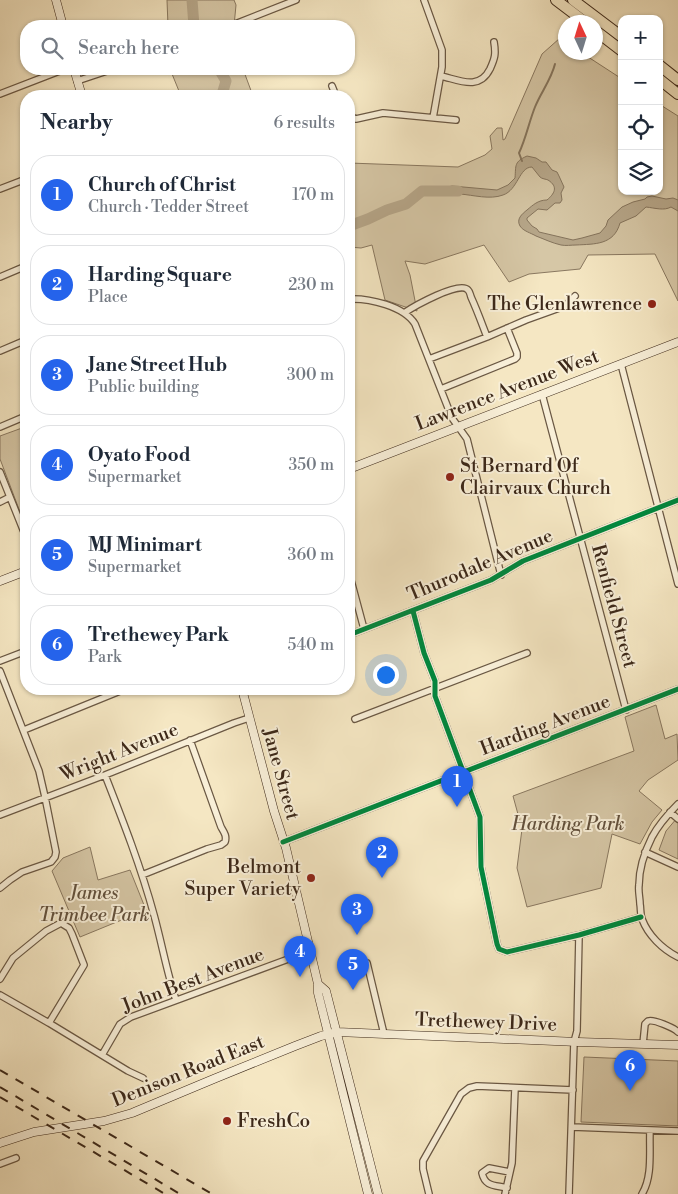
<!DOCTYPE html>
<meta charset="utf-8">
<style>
body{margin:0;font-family:"Libre Bodoni",serif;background:#f2f2f3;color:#1f2937}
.controls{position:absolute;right:15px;top:15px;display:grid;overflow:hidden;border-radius:10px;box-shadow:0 1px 4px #0004}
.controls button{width:45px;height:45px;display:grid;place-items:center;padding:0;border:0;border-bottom:1px solid #e0e1e3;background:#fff;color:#1f2937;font:25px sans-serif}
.compass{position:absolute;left:558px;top:15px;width:45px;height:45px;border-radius:50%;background:#fff;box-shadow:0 1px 4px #0004;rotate:356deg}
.you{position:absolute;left:385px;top:674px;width:18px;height:18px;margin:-12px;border:4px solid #fff;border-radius:50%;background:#1a73e8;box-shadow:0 0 0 8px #1a73e833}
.badge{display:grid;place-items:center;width:32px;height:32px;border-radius:50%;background:#2563eb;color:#fff;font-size:16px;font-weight:700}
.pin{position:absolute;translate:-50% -41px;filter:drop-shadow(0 1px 2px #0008)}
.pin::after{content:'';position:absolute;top:26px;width:18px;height:15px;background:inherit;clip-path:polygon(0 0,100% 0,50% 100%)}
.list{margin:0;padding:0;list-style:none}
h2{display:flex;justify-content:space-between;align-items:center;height:65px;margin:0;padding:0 20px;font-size:21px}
h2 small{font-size:16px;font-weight:400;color:#747a83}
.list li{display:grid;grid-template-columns:32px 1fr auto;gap:15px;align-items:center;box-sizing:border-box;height:80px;margin:0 10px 10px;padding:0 10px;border:1px solid #e0e1e3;border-radius:20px}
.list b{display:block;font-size:19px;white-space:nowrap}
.list p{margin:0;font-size:16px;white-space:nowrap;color:#747a83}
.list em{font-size:16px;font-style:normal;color:#747a83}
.icon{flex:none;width:28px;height:28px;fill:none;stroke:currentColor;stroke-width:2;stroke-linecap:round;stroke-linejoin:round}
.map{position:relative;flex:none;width:678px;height:1194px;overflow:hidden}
.search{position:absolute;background:#fff;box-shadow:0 1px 4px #0004;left:20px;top:20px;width:335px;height:55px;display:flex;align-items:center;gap:12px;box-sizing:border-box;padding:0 18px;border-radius:20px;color:#747a83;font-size:19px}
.panel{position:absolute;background:#fff;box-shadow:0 1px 4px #0004;left:20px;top:90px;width:335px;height:605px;border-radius:20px}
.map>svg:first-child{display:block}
.green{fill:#d6c7a6;stroke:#897860}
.water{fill:#b6a689;stroke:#85745c}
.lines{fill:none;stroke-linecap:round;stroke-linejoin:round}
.stream{stroke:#85745c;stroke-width:2}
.river{stroke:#b6a689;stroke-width:11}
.street-casing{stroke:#6a5844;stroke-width:8}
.secondary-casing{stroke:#3c2819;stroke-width:9}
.highway-casing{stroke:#3c2819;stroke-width:12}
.street{stroke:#f8efd8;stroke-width:5.5}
.secondary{stroke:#f8efd8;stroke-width:8}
.highway{stroke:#f5e7c3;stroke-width:10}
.rail{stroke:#3c2819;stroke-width:2;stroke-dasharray:9 9;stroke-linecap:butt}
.cycleway-casing{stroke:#f8efd8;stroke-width:8}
.cycleway{stroke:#00873e;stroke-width:5}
.poi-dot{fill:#8f2418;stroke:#f8efd8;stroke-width:2}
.labels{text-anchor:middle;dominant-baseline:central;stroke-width:4;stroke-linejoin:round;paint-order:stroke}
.poi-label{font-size:19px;fill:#3c2819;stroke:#f8efd8;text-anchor:end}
.street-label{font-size:19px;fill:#3c2819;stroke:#f8efd8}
.park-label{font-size:19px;font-style:italic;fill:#62503c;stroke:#f8efd8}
</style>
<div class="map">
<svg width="678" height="1194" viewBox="0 0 678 1194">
<rect width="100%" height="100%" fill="#f5e7c3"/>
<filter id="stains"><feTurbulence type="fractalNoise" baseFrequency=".004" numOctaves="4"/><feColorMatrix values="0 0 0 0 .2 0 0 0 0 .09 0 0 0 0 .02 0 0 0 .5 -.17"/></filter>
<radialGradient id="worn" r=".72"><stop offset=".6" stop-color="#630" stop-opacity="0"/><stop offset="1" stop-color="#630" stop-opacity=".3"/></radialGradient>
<!-- green -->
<path class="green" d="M167,0H234L236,5L234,26H168Z
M560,38L565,41L566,52L582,53L622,79V191H659V104L678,116V301L655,254L588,255L580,269L529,274L509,282L484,245L425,264L405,261L410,275L417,311L385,300L372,245L361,248L349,247V163L458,167L485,155L492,149L490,136L497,128H502L503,140L505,139L542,54Z
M170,69H243L253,96H181Z
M22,428L26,440V525H25L0,459V436Z
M656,705L665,739L677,734L678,760L648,780L639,791L662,810L652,822L640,844L612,834L601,888L527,907L517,868L522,829L513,796L634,751L625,717Z
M677,818L678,819V859L659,850L666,831Z
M90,847L98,880L130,870L146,910L80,937L52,871L63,858Z
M584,1057L678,1061V1126L581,1122Z"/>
<!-- water -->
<path class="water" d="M527,156L536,158L542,162H546L552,170L557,172L559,176L564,187L561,193L562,200L560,203H555L547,210L538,209L527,218V220L532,226L537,229L539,232L573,240L582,238L600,233L606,226L608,220L622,207L633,202L645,199L647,197L652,196L666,199L673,198L678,200V211L671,207C664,211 655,208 646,207L636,216L620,223C614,245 595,244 576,245C571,245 566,246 561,245C552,243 544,239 536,236C531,233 523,231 520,226C516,219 522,214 527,210C533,205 538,200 547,200C554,194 559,187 548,180C546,179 542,179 540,177C537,174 535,170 532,167C519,167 518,190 503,195C490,200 473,195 460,194C455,194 449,194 444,195V188L452,186L497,190L508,185L515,178C516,165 514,162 527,156Z"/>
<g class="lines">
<!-- stream -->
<path class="stream" d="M522,161L519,153C526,138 529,122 535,107C541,92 551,80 555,64"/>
<!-- river -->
<path class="river" d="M192,0L194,26
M219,69L226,81L223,91V96
M349,226L368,219L387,210L406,204L422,191H458"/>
<!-- street casing -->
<g class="street-casing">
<path id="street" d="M424,0L442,50V67L433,118
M230,26L296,0
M441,76C459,80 479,91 490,69C495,58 496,54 494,42
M77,81L113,69
M332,86L336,96
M0,94L57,72L67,69
M349,116L356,119L383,113L456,120
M0,189L26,179
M0,277L26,266
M349,299C369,298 404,306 415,324L452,418L467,439L501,575
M404,313C413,307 460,280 468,290C470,292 470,294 471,297C477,310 482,324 487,337
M0,351L26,340
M429,359L487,337L526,320L565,306L575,296
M621,364L678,584
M349,377L350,376
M441,389L515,359L517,357V353L507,328
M542,394L626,710
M0,427L26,416
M0,472L26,537
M0,502L10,497
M349,573L364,629
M413,611L424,653L435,681V696L480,817L481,867L497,944L499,949L507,952L579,935L641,917
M349,635L491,580L523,561L678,500
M0,661L26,651
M0,671L39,771L45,797L56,852L55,857L51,862L22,872L10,880L0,888
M355,719L527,653
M24,730L125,689
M105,775C123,821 141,867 154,915C162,944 167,973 176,1000
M678,804C668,814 659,824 652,837C645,851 639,869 639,885C638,891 640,898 640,904C641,909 640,914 642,919C648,935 662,949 678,957
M670,812L678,819
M0,815L105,775L234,723L249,718
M283,842L678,689
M645,852L678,867
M142,875L207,849L221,845L225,842C227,836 224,832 221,827L190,740
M367,963L384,1034
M0,979L13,958L46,931L61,923L69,928L72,934L84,965L49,1023
M0,995L49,1023L128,1071L143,1078
M643,1044L645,1024C646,1023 647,1022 648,1021C654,1019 674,1028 678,1032
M102,1055L120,1024L131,1017L310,951
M572,1127L678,1131
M0,1164L16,1158
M507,1188C495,1185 485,1187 482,1173L489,1168L510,1172
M429,1194L423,1169V1161L461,1094L469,1088L477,1086L573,1090
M505,1194L512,1163L515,1088
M569,1194L574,1042L577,1031L579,935
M642,1194C653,1176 649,1150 650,1130"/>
</g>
<!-- secondary casing -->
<g class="secondary-casing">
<path id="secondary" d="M56,0L63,26
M74,69L82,96
M349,469L678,342
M0,581L26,571
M242,689L274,811L286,848L318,984V993L368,1194
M318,984L326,991L378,1194
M0,1143L34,1132L104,1121L132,1113L216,1078L295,1046L321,1036L337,1032L578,1042L678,1045"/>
</g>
<!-- highway casing -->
<g class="highway-casing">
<path id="highway" d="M556,0L585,22
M573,0L622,37
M596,31L622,51
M659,65L678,80
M659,79L678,94"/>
</g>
<!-- street -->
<use href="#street" class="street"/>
<!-- secondary -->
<use href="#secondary" class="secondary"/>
<!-- highway -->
<use href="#highway" class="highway"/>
<!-- rail -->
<path class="rail" d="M0,1070L212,1194
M0,1087L180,1194
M0,1097L165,1194"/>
<!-- cycleway casing -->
<g class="cycleway-casing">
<path id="cycleway" d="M413,611L424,653L435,681V696L480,817L481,867L497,944L499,949L507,952L579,935L641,917
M349,635L491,580L523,561L678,500
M283,842L678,689"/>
</g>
<!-- cycleway -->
<use href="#cycleway" class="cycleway"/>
</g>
<!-- markers -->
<g class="poi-dot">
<circle cx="652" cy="304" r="5"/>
<circle cx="450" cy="477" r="5"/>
<circle cx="311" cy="878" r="5"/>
<circle cx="227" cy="1121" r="5"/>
</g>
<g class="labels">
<!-- poi labels -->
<g class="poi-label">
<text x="642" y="304">The Glenlawrence</text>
<text x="460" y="466" text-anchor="start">St Bernard Of<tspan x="460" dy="22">Clairvaux Church</tspan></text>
<text x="301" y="867">Belmont<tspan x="301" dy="22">Super Variety</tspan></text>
<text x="237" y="1121" text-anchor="start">FreshCo</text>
</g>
<!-- street labels -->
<g class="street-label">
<text transform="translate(507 390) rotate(-21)">Lawrence Avenue West</text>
<text transform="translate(480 565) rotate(-23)">Thurodale Avenue</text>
<text transform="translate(614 606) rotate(75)">Renfield Street</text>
<text transform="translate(545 725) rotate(-21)">Harding Avenue</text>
<text transform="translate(119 752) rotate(-22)">Wright Avenue</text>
<text transform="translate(281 774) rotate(75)">Jane Street</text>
<text transform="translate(193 980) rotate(-21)">John Best Avenue</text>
<text transform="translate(486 1022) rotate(2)">Trethewey Drive</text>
<text transform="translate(188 1071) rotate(-22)">Denison Road East</text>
</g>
<!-- park labels -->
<g class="park-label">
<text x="568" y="824">Harding Park</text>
<text x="94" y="893">James<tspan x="94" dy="22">Trimbee Park</tspan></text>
</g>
</g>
<rect width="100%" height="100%" filter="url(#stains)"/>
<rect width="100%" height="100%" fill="url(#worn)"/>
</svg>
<div class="controls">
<button>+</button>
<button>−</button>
<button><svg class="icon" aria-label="locate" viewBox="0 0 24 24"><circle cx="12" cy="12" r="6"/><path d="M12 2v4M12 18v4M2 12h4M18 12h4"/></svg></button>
<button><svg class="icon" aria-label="layers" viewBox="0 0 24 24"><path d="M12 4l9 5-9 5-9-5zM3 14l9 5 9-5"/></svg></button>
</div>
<svg class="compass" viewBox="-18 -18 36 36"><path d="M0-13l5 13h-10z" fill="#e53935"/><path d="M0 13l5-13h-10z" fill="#747a83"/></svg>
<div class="you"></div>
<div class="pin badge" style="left:457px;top:807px">1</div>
<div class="pin badge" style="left:382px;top:878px">2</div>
<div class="pin badge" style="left:357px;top:935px">3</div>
<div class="pin badge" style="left:300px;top:977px">4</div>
<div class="pin badge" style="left:353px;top:990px">5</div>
<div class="pin badge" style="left:630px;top:1091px">6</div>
<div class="search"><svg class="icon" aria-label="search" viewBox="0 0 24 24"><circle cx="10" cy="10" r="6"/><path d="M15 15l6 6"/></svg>Search here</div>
<section class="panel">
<h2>Nearby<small>6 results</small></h2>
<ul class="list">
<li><span class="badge">1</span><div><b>Church of Christ</b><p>Church · Tedder Street</p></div><em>170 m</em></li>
<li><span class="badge">2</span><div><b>Harding Square</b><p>Place</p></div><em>230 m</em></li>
<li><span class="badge">3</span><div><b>Jane Street Hub</b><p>Public building</p></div><em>300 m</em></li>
<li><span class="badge">4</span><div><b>Oyato Food</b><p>Supermarket</p></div><em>350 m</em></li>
<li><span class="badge">5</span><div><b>MJ Minimart</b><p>Supermarket</p></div><em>360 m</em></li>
<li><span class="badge">6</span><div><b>Trethewey Park</b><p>Park</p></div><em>540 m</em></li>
</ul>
</section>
</div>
